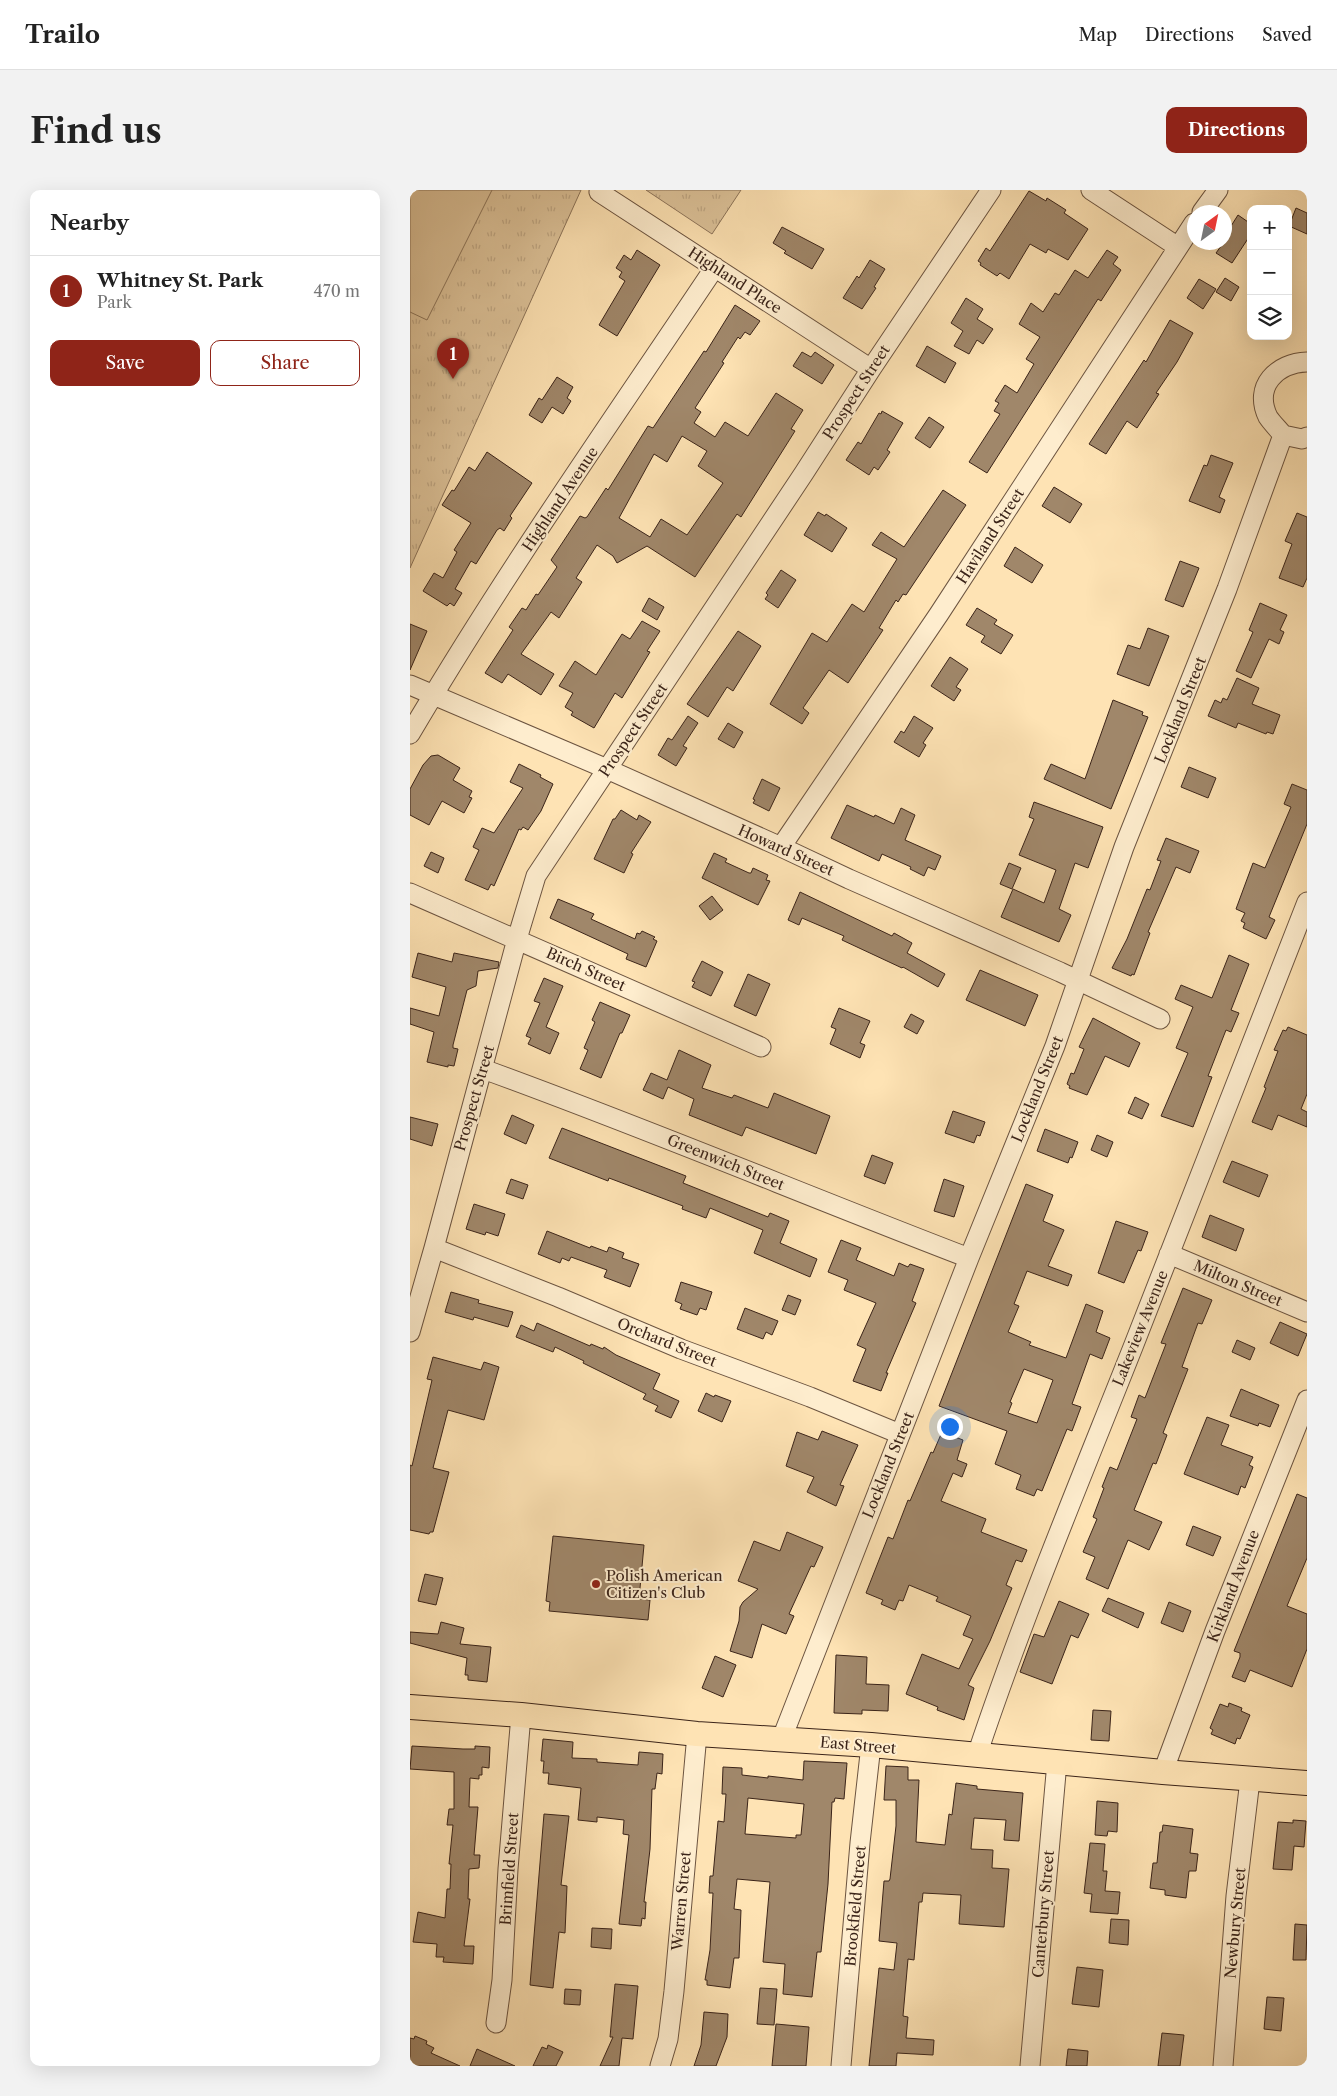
<!DOCTYPE html>
<meta charset="utf-8">
<style>
body{margin:0;font-family:"Libre Caslon Text",serif;background:#f2f2f2;color:#222}
.controls{position:absolute;right:15px;top:15px;display:grid;overflow:hidden;border-radius:10px;box-shadow:0 5px 20px #0002}
.controls button{width:45px;height:45px;display:grid;place-items:center;padding:0;border:0;border-bottom:1px solid #e0e0e0;background:#fff;color:#222;font:25px sans-serif}
.compass{position:absolute;left:777px;top:15px;width:45px;height:45px;border-radius:50%;background:#fff;box-shadow:0 5px 20px #0002;rotate:33deg}
.you{position:absolute;left:539px;top:1236px;width:18px;height:18px;margin:-12px;border:4px solid #fff;border-radius:50%;background:#1a73e8;box-shadow:0 0 0 8px #1a73e833}
.badge{display:grid;place-items:center;width:32px;height:32px;border-radius:50%;background:#8f2418;color:#fff;font-size:16px;font-weight:700}
.pin{position:absolute;translate:-50% -41px;filter:drop-shadow(0 1px 2px #0008)}
.pin::after{content:'';position:absolute;top:26px;width:18px;height:15px;background:inherit;clip-path:polygon(0 0,100% 0,50% 100%)}
.list{margin:0;padding:0;list-style:none}
h2{display:flex;justify-content:space-between;align-items:center;height:65px;margin:0;padding:0 20px;font-size:21px}
h2 small{font-size:16px;font-weight:400;color:#767676}
.list li{display:grid;grid-template-columns:32px 1fr auto;gap:15px;align-items:center;box-sizing:border-box;height:70px;padding:0 20px;border-top:1px solid #e0e0e0}
.list b{display:block;font-size:19px;white-space:nowrap}
.list p{margin:0;font-size:16px;white-space:nowrap;color:#767676}
.list em{font-size:16px;font-style:normal;color:#767676}
.actions{display:flex;gap:10px;padding:15px 20px}
.actions a{flex:1;padding:11px 0;border:1px solid #8f2418;border-radius:10px;text-align:center;font-size:18px;color:#8f2418}
.actions .main{background:#8f2418;color:#fff}
.icon{flex:none;width:28px;height:28px;fill:none;stroke:currentColor;stroke-width:2;stroke-linecap:round;stroke-linejoin:round}
.map{position:relative;flex:none;width:897px;height:1876px;overflow:hidden;border-radius:10px}
header{display:flex;align-items:center;gap:30px;box-sizing:border-box;height:70px;padding:0 25px;background:#fff;border-bottom:1px solid #e0e0e0}
header strong{font-size:24px}
nav{display:flex;gap:28px;margin-inline-start:auto;font-size:18px}
.intro{display:flex;align-items:center;justify-content:space-between;box-sizing:border-box;height:120px;padding:0 30px}
h1{margin:0;font-size:35px}
.button{padding:12px 22px;border-radius:10px;background:#8f2418;color:#fff;font-size:18px;font-weight:700}
main{display:flex;gap:30px;padding:0 30px}
aside{flex:1;background:#fff;border-radius:10px;box-shadow:0 5px 20px #0002}
.map>svg:first-child{display:block}
.park{fill:url(#park-tufts);stroke:#8c745a}
.garden{fill:#ddc39a;stroke:#8c745a}
.building{fill:#a0876a;stroke:#3b2419;fill-rule:evenodd}
.lines{fill:none;stroke-linecap:round;stroke-linejoin:round}
.minor-casing{stroke:#6c5440;stroke-width:21}
.major-casing{stroke:#3b2419;stroke-width:26}
.minor{stroke:#feedce;stroke-width:19}
.major{stroke:#fee3b4;stroke-width:24}
.poi-dot{fill:#8f2418;stroke:#feedce;stroke-width:2}
.labels{text-anchor:middle;dominant-baseline:central;stroke-width:4;stroke-linejoin:round;paint-order:stroke}
.street-label{font-size:15px;fill:#3b2419;stroke:#feedce}
.poi-label{font-size:15px;fill:#3b2419;stroke:#feedce;text-anchor:start}
</style>
<header>
<strong>Trailo</strong>
<nav><a>Map</a><a>Directions</a><a>Saved</a></nav>
</header>
<div class="intro"><h1>Find us</h1><a class="button">Directions</a></div>
<main>
<aside>
<h2>Nearby<small></small></h2>
<ul class="list">
<li><span class="badge">1</span><div><b>Whitney St. Park</b><p>Park</p></div><em>470 m</em></li>
</ul>
<div class="actions"><a class="main">Save</a><a>Share</a></div>
</aside>
<div class="map">
<svg width="897" height="1876" viewBox="0 0 897 1876">
<defs>
<pattern id="park-tufts" width="24" height="20" patternUnits="userSpaceOnUse" patternTransform="scale(1.25)"><rect width="24" height="20" fill="#ddc39a"/><path d="M3 7l-1-3M5 7V3M7 7l1-3M15 17l-1-3M17 17v-4M19 17l1-3" fill="none" stroke="#bfa784"/></pattern>
</defs>
<rect width="100%" height="100%" fill="#fee3b4"/>
<filter id="stains"><feTurbulence type="fractalNoise" baseFrequency=".004" numOctaves="4"/><feColorMatrix values="0 0 0 0 .2 0 0 0 0 .09 0 0 0 0 .02 0 0 0 .5 -.17"/></filter>
<radialGradient id="worn" r=".72"><stop offset=".6" stop-color="#630" stop-opacity="0"/><stop offset="1" stop-color="#630" stop-opacity=".3"/></radialGradient>
<!-- park -->
<path class="park" d="M0,0H171L0,378Z
M236,0H331L302,44Z"/>
<!-- garden -->
<path class="garden" d="M0,0H82L17,130L0,122Z"/>
<!-- building -->
<path class="building" d="M619,1L636,11L637,8L656,20L654,23L678,39L658,70L638,59L636,63L620,54L599,89L590,83L587,86L570,75L571,73L568,71L576,58L580,61Z
M886,18L897,23V44L879,36Z
M828,25L841,34V44L822,73L806,63L814,52L818,45L816,44Z
M372,37L414,59L402,79L374,63L376,61L363,53Z
M227,60L250,75L207,146L189,135L215,91L209,87L212,82L206,78L214,65L221,70Z
M697,60L708,67L703,74L711,80L691,111L688,109L577,283L559,272L590,224L584,221L589,213L585,211L595,195L607,203L624,174L616,169L630,147L609,134L621,113L633,122L645,103L649,105L665,80L678,88Z
M460,70L475,79L464,97L466,98L452,119L433,108L447,86L449,88Z
M815,88L829,97L821,111L806,102Z
M789,89L806,99L793,119L777,108Z
M556,108L573,119L567,129L583,139L573,154L567,150L559,164L544,156L553,141L541,133Z
M325,115L350,131L340,145L335,142L330,149L328,147L312,172L314,173L285,218L291,222L284,233L305,247L315,232L338,246L366,203L393,220L381,239L385,241L331,327L327,324L285,387L237,356L207,373L203,366L187,355L166,388L172,392L149,428L141,422L111,464L144,484L131,505L98,484L92,493L75,483L103,440L99,437L112,418L116,420L126,404L128,405L147,377L141,370L170,326L175,328L177,327L196,298L198,300L238,236L243,238L294,161L296,162ZM272,246L297,261L288,276L313,293L277,345L251,329L240,347L209,328L244,264L257,272Z
M760,130L783,143L767,172L746,203L749,204L727,238L717,231L696,264L679,254L734,170L736,172Z
M517,156L546,173L535,193L506,176Z
M392,162L401,167L405,162L424,175L412,194L383,176Z
M147,187L163,197L157,208L161,211L153,224L142,217L132,233L119,225L129,208L132,210Z
M472,221L493,233L477,260L480,262L468,280L464,277L459,285L436,270L448,252L451,254L469,223L471,224Z
M519,227L534,237L520,258L505,248Z
M77,262L122,293L100,326L102,328L94,341L90,338L87,340L66,374L61,371L45,399L52,403L44,416L40,413L37,416L13,401L24,383L33,388L47,362L44,360L61,333L32,315L42,300L44,301L59,277L65,281Z
M801,265L823,273L809,307L815,310L810,323L779,311L794,275L797,276Z
M644,297L672,314L660,333L632,316Z
M533,300L556,315L496,405L493,404L488,412L486,410L469,438L473,440L438,493L419,480L393,518L399,523L392,534L360,514L402,443L417,452L442,414L454,422L487,369L462,355L471,342L494,357Z
M408,322L415,326L416,324L437,338L422,362L394,345Z
M887,323L897,327V388L893,397L869,388L882,354L875,351Z
M605,357L633,375L622,393L594,376Z
M770,371L789,378L773,417L755,410Z
M371,380L386,390L368,418L355,409L358,405L356,403Z
M239,408L254,417L247,430L232,421Z
M850,413L877,425L870,440L874,442L869,454L859,449L841,488L826,481L843,442L839,440Z
M567,418L587,430L584,434L603,445L591,464L571,452L575,446L556,435Z
M232,431L250,441L237,461L240,462L212,508L205,503L184,538L161,525L163,522L155,517L163,503L149,496L165,471L186,485L212,444L220,449Z
M0,434L17,441L0,480Z
M738,438L759,446L739,496L707,484L718,455L730,459Z
M328,441L351,456L323,501L317,497L298,527L277,514Z
M540,467L558,479L546,497L551,500L544,511L521,496Z
M827,488L849,498L842,514L870,525L863,544L857,542L856,544L828,533L826,538L798,526L805,510L811,513L813,508L817,510Z
M703,510L733,522L732,525L738,527L701,619L634,589L641,574L675,589Z
M278,526L288,533L273,556L277,558L266,576L248,565L258,548L262,550Z
M504,526L523,538L513,553L516,555L509,567L484,552L491,541L494,543Z
M318,533L333,542L324,558L308,549Z
M28,565L50,578L43,590L62,601L59,607L62,608L54,623L32,611L19,635L0,625V599L13,575L21,566Z
M109,574L131,585L130,587L143,594L131,621L118,640L113,637L111,640L109,639L84,696L81,694L78,700L55,690L69,660L63,657L72,638L84,643L113,598L100,592Z
M779,577L806,588L798,608L771,597Z
M352,589L370,598L359,621L343,613L345,610L343,609Z
M882,594L897,600V634L859,727L865,730L856,749L833,738L835,733L831,731L835,723L826,719L843,673L855,678L881,617L874,614Z
M624,612L693,637L678,678L665,673L649,719L661,725L649,752L591,727L603,699L634,713L646,680L609,665L624,629L619,627Z
M437,615L464,627L465,625L484,634L491,618L505,625L495,650L531,666L525,680L518,677L514,686L500,679L501,677L472,664L469,671L421,648Z
M211,620L227,630L229,625L241,632L221,663L223,664L214,683L184,669L203,629H205Z
M756,648L789,661L780,683L766,677L738,742L740,743L724,785L722,784L721,786L702,778L717,749L737,699L740,700L751,671L747,670Z
M21,662L34,668L28,683L14,676Z
M304,663L317,669L315,672L339,683H341L343,678L358,685L356,690L360,691L348,715L292,688Z
M599,673L611,678L602,699L590,694Z
M390,702L482,746L484,743L502,753L497,763L535,784L528,797L493,777L492,778L432,750L434,746L392,728L389,735L378,730Z
M302,706L313,720L300,730L289,716Z
M148,709L184,724L181,729L225,749L227,743L230,744L232,741L245,747L243,749L247,751L236,777L216,769L218,764L140,728Z
M8,763L42,772L44,763L89,772L88,778L68,781L66,796L57,800L43,855V858L48,859L44,876L38,875V877L17,872L24,842L0,834V818L29,826L36,797L2,787Z
M819,765L839,774L821,820L829,823L821,842L816,840L798,886L802,887L783,937L751,926L778,863L766,858L783,817L765,809L771,795L802,808Z
M292,771L313,782L301,806L282,797L285,792L282,791Z
M570,780L628,805L615,836L556,810Z
M338,784L360,794L346,826L324,816Z
M134,788L153,796L136,837L149,843L140,864L118,854L121,848L116,846L130,813L124,811Z
M190,812L220,825L212,843H210L191,888L170,879L178,860L174,858L185,832L182,830Z
M429,818L460,831L450,853L455,855L450,868L420,854L426,839L421,837Z
M501,824L514,831L507,844L494,837Z
M683,828L730,853L719,877L695,866L677,905L659,898L660,896L657,894L661,883L664,884L674,859L669,857Z
M878,837L897,845V904L891,919L897,922V937L868,925L862,940L842,932L856,898L854,897L868,861L864,860L873,840L876,841Z
M269,860L301,875L292,898L322,908L324,905L358,918L364,903L420,926L406,964L336,937L332,946L279,925L284,909L258,897L253,909L233,900L241,883L257,890Z
M725,907L739,914L732,929L718,923Z
M543,921L575,932L570,946L567,945L564,953L535,943Z
M102,925L124,935L116,954L94,944Z
M0,927L28,934L22,956L0,949Z
M152,938L276,986L273,993L358,1027L360,1023L379,1031L370,1053L407,1069L400,1087L344,1063L353,1040L300,1018L296,1028L272,1019L273,1016L199,988L198,991L139,968Z
M635,939L668,952L662,968L660,967L658,973L627,961Z
M687,945L703,952L697,967L681,960Z
M462,965L483,973L475,994L454,986Z
M822,971L858,985L849,1007L813,992Z
M101,989L118,995L113,1009L96,1003Z
M534,989L554,996L544,1027L524,1021Z
M616,994L643,1005L633,1031L654,1040L638,1076L662,1085L658,1096L617,1081L604,1114L609,1116L598,1142L621,1152L619,1155L656,1168L676,1114L693,1121L686,1142L700,1148L692,1169L680,1164L662,1214L671,1217L662,1241L657,1239L632,1301L627,1299L624,1306L606,1299L611,1285L585,1274L597,1241L529,1216ZM614,1179L643,1190L627,1233L598,1223L602,1213L600,1212Z
M64,1014L95,1024L88,1046L76,1042L75,1045L56,1039Z
M800,1025L834,1039L826,1061L792,1047Z
M706,1031L738,1042L731,1061L728,1060L714,1093L688,1083Z
M137,1041L180,1058L181,1056L197,1062L199,1057L214,1063L212,1068L229,1074L220,1097L194,1087L197,1080L161,1067L159,1071L152,1068L150,1073L128,1064Z
M431,1050L451,1058L446,1070L484,1086L489,1073L498,1077L500,1074L514,1079L502,1111L506,1113L476,1183H478L471,1201L443,1191L456,1159L447,1155L466,1113L434,1100L438,1090L418,1082Z
M271,1092L302,1102L296,1120L290,1118L287,1125L270,1119L272,1114L265,1111Z
M773,1098L802,1110L792,1134L788,1133L772,1177L778,1179L753,1243L757,1245L746,1274L743,1273L724,1320L752,1332L739,1360L718,1350L698,1399L676,1389L685,1367L673,1362L687,1329L683,1327L694,1298L692,1297L700,1277L707,1280L727,1229L721,1227L729,1205L735,1208L756,1154L751,1153Z
M41,1102L69,1110L68,1113L103,1122L98,1137L64,1127L63,1130L35,1122Z
M378,1105L391,1110L385,1125L372,1120Z
M335,1118L368,1131L362,1145L356,1142L353,1149L327,1139Z
M870,1132L897,1144L888,1166L860,1153Z
M127,1133L180,1156L181,1154L193,1159L194,1157L206,1165L250,1184L243,1199L269,1211L261,1228L245,1221L248,1216L233,1209L236,1204L173,1173L174,1171L145,1157L143,1162L106,1147L111,1135L124,1141Z
M827,1150L845,1158L840,1170L822,1162Z
M23,1167L71,1180L74,1172L89,1177L74,1230L38,1220L23,1278L39,1282L23,1342H20L19,1344L0,1340V1275L2,1276L22,1190L17,1189Z
M831,1199L869,1215L860,1237L849,1233L848,1236L820,1226Z
M296,1203L304,1207L305,1205L321,1211L312,1232L288,1221Z
M797,1227L819,1235L811,1255L843,1267L839,1275L843,1277L835,1298L831,1296L828,1305L774,1284Z
M412,1241L448,1255L430,1295L434,1296L426,1316L397,1302L404,1287L376,1276L387,1242L408,1250Z
M532,1242L553,1250L547,1270L557,1274L552,1287L543,1283L531,1311L576,1329L571,1342L617,1360L612,1372L606,1370L596,1395L602,1398L580,1451L558,1495L564,1498L554,1530L527,1520L528,1517L496,1504L512,1464L549,1479L563,1449L553,1445L561,1426L526,1411L528,1407L499,1395L493,1411L489,1410L485,1420L471,1414L473,1410L456,1403L478,1347L483,1349L498,1310L500,1311L521,1262L523,1263Z
M887,1304L897,1308V1368L877,1416L897,1424V1459L882,1497L840,1480L835,1492L822,1487L830,1467V1463L824,1461Z
M783,1336L811,1347L803,1366L776,1355Z
M377,1342L413,1357L404,1377L401,1376L379,1424L384,1426L376,1444L352,1434L342,1468L320,1461L329,1431L330,1417L333,1412L348,1399L328,1391L344,1351L370,1361Z
M143,1346L234,1355L229,1409L240,1410L238,1430L139,1421L140,1412L136,1411Z
M15,1384L33,1388L26,1415L8,1411Z
M698,1408L734,1423L728,1438L692,1421Z
M649,1411L679,1424L668,1448L661,1445L642,1494L610,1482L624,1444L634,1447Z
M759,1412L781,1421L773,1442L751,1433Z
M31,1432L54,1438L50,1454L81,1457L77,1492L58,1490V1485H55L57,1468L0,1453V1442L28,1444Z
M426,1465L457,1467L456,1494L479,1495L478,1521L452,1520V1524L424,1523Z
M305,1466L326,1475L313,1507L292,1498Z
M819,1513L832,1518L831,1521L840,1525L830,1549L827,1548L825,1554L801,1544L803,1540L800,1538L810,1514L818,1517Z
M683,1520L701,1521L699,1551L681,1550Z
M133,1549L163,1552L162,1568L187,1569V1572L228,1575L229,1562L253,1564L252,1584L247,1583L245,1599H242L240,1659L234,1712H236L235,1729L232,1728L231,1736L209,1734L219,1645L213,1644L214,1630L187,1627V1632L168,1630L171,1598L138,1594L139,1583H133L134,1571H131Z
M2,1556L53,1559H65V1556L80,1557L79,1578L72,1577V1585H69V1589L60,1588L59,1617H68L64,1665H70L69,1678L59,1679L58,1709H60L54,1756H64L63,1774L33,1772L34,1767H26L27,1754L3,1752L8,1722L35,1728L37,1699H40L41,1674H39L43,1635H37L39,1619H44V1582L0,1579Z
M394,1571L437,1573L434,1609L425,1608L424,1612H422L418,1694L411,1762H407L402,1807L373,1804L375,1774L353,1772L360,1692L327,1689L324,1719L331,1720L329,1768H324L320,1798L297,1795V1790H295L300,1760L303,1703H299L300,1686H303L308,1631L314,1632L316,1604H312L313,1577L332,1578V1585L358,1588V1586L393,1590ZM338,1608L394,1614L391,1645H386V1648L335,1644Z
M476,1576L498,1577V1590H509L506,1652L535,1655L539,1624L542,1625L546,1593L567,1596V1599L613,1603L609,1651L594,1650L596,1630L564,1628L561,1659L583,1660L582,1678L599,1679L594,1737L549,1734L551,1705L513,1703L512,1712H509L504,1770L498,1769L493,1826L498,1827L496,1848L524,1850L523,1865L487,1863L486,1876H459L469,1778L484,1780L487,1753L469,1751L474,1691H479L480,1689L486,1636V1610H474Z
M687,1611L708,1613L707,1642L698,1641L697,1646L685,1645Z
M134,1624L159,1626L151,1695L157,1696L155,1743L149,1742L143,1798L120,1795Z
M883,1630L896,1631L894,1657L884,1656L882,1680L863,1679L868,1632L883,1633Z
M753,1635L783,1639L780,1663L788,1664L786,1681H779L776,1708L755,1705V1700L740,1698L743,1673H747L750,1642H752Z
M680,1653L695,1654L693,1681H697L695,1701L710,1702L708,1724L680,1722L682,1704L674,1703Z
M701,1729L719,1730L718,1755L699,1753Z
M885,1734L897,1735L896,1770H883Z
M182,1738L202,1739L201,1759L181,1757Z
M667,1777L693,1780L689,1817L662,1814Z
M205,1794L228,1796L223,1849L212,1848L209,1876H190L203,1847H200Z
M350,1798L367,1799L364,1835L347,1834Z
M155,1799L171,1800L170,1815L154,1814Z
M857,1807L874,1808L871,1841L854,1839Z
M294,1822L318,1824L317,1847L306,1876H284L291,1855Z
M366,1834L399,1837L396,1876H362Z
M752,1843L774,1845L770,1876H748Z
M5,1846L17,1851L16,1854L24,1858L21,1863L50,1876H0V1848L4,1849Z
M138,1855L153,1862L146,1876H123L132,1857L137,1859Z
M67,1859L105,1876H60Z
M658,1859L678,1861L677,1876H656Z"/>
<g class="lines">
<!-- minor casing -->
<g class="minor-casing">
<path id="minor" d="M681,0L768,57
M189,2L461,179
M792,22L808,0
M897,172C867,173 843,196 858,227C862,233 869,240 873,245L892,249L897,247
M0,495L197,579L371,657L439,689L650,782L750,829
M0,544C94,384 202,231 305,77
M371,657L529,424L784,33
M0,703L351,857
M73,879C236,938 397,1006 559,1068
M24,1058L148,1107L271,1159L400,1207L490,1244
M759,1064L897,1122
M0,1142L24,1058L107,749L126,686L394,283L461,179L581,0
M372,1548L559,1068L645,856L714,657L817,399L873,245
M567,1565C613,1427 669,1293 723,1157C782,1009 838,860 897,712
M753,1582L805,1441L897,1210
M86,1833L92,1790L98,1679L111,1525
M250,1876L258,1849L264,1801L287,1544
M431,1876L450,1653L461,1555
M620,1876L647,1572
M813,1876L826,1706L840,1590"/>
</g>
<!-- major casing -->
<g class="major-casing">
<path id="major" d="M0,1517L111,1525L287,1544L461,1555L753,1582L897,1593"/>
</g>
<!-- minor -->
<use href="#minor" class="minor"/>
<!-- major -->
<use href="#major" class="major"/>
</g>
<!-- markers -->
<circle class="poi-dot" cx="186" cy="1394" r="5"/>
<g class="labels">
<!-- street labels -->
<g class="street-label">
<text transform="translate(325 90) rotate(33)">Highland Place</text>
<text transform="translate(446 202) rotate(-57)">Prospect Street</text>
<text transform="translate(150 309) rotate(-56)">Highland Avenue</text>
<text transform="translate(580 346) rotate(-57)">Haviland Street</text>
<text transform="translate(770 520) rotate(-68)">Lockland Street</text>
<text transform="translate(223 540) rotate(-56)">Prospect Street</text>
<text transform="translate(376 660) rotate(24)">Howard Street</text>
<text transform="translate(176 779) rotate(24)">Birch Street</text>
<text transform="translate(627 899) rotate(-68)">Lockland Street</text>
<text transform="translate(64 908) rotate(-74)">Prospect Street</text>
<text transform="translate(316 972) rotate(22)">Greenwich Street</text>
<text transform="translate(828 1093) rotate(23)">Milton Street</text>
<text transform="translate(730 1138) rotate(-68)">Lakeview Avenue</text>
<text transform="translate(257 1152) rotate(22)">Orchard Street</text>
<text transform="translate(478 1275) rotate(-68)">Lockland Street</text>
<text transform="translate(823 1396) rotate(-69)">Kirkland Avenue</text>
<text transform="translate(448 1555) rotate(5)">East Street</text>
<text transform="translate(99 1679) rotate(-86)">Brimfield Street</text>
<text transform="translate(271 1711) rotate(-85)">Warren Street</text>
<text transform="translate(445 1716) rotate(-85)">Brookfield Street</text>
<text transform="translate(633 1724) rotate(-85)">Canterbury Street</text>
<text transform="translate(825 1733) rotate(-85)">Newbury Street</text>
</g>
<!-- poi labels -->
<g class="poi-label">
<text x="196" y="1385">Polish American<tspan x="196" dy="17">Citizen's Club</tspan></text>
</g>
</g>
<rect width="100%" height="100%" filter="url(#stains)"/>
<rect width="100%" height="100%" fill="url(#worn)"/>
</svg>
<div class="controls">
<button>+</button>
<button>−</button>
<button><svg class="icon" aria-label="layers" viewBox="0 0 24 24"><path d="M12 4l9 5-9 5-9-5zM3 14l9 5 9-5"/></svg></button>
</div>
<svg class="compass" viewBox="-18 -18 36 36"><path d="M0-13l5 13h-10z" fill="#e53935"/><path d="M0 13l5-13h-10z" fill="#767676"/></svg>
<div class="you"></div>
<div class="pin badge" style="left:43px;top:189px">1</div>
</div>
</main>
